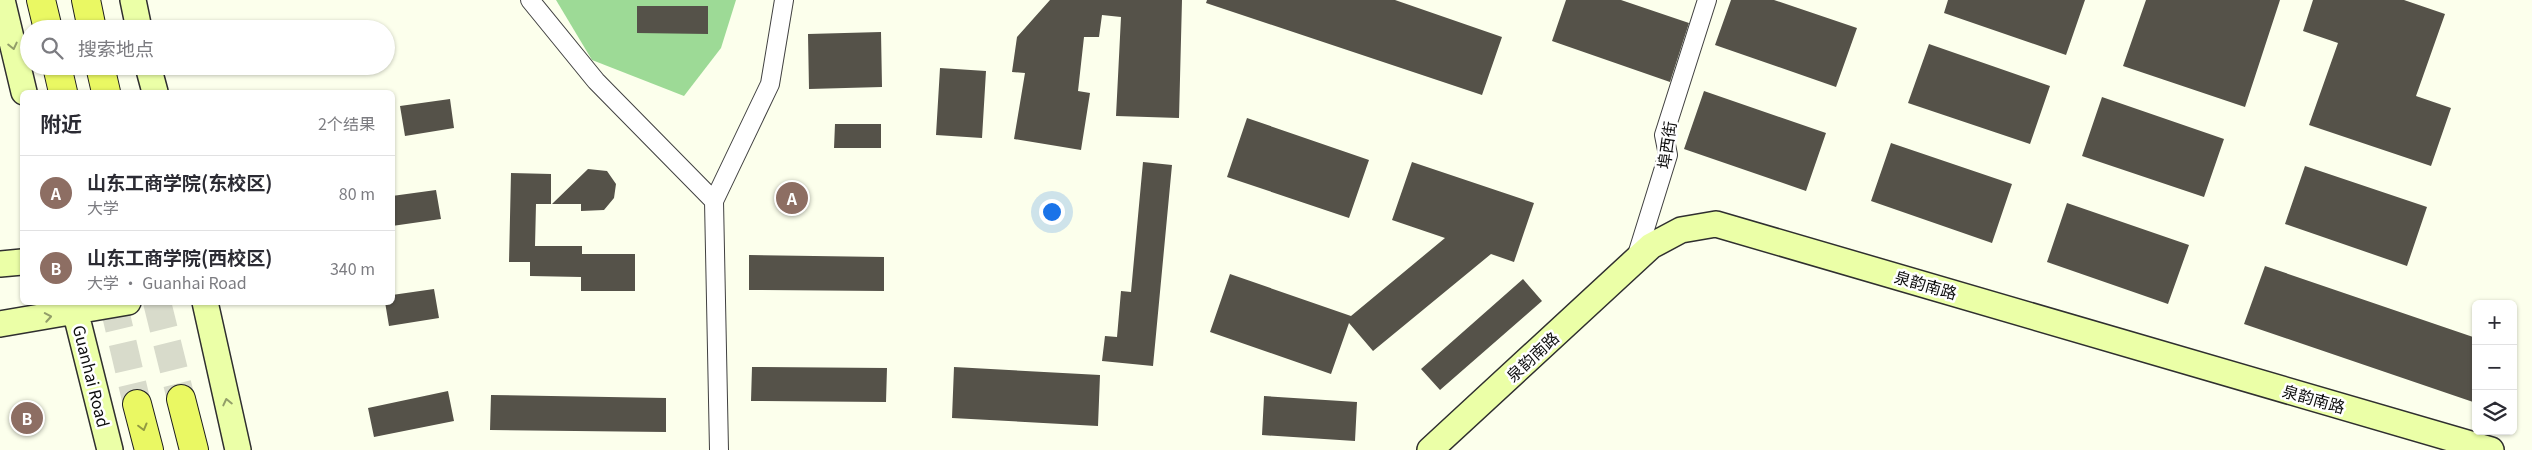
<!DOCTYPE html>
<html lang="zh">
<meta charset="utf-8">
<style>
body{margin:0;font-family:Georgia,"Noto Sans SC",serif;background:#f2f2f3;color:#2b2b33}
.controls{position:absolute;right:15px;bottom:15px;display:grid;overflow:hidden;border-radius:8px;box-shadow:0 1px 4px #0004}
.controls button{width:45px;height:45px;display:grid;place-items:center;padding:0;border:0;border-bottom:1px solid #e1e1e2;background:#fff;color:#2b2b33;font:25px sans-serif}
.you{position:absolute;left:1051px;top:211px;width:18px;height:18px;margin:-12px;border:4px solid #fff;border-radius:50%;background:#1a73e8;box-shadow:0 0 0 8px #1a73e833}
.badge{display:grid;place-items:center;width:32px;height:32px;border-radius:50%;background:#0f766e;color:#fff;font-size:16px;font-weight:700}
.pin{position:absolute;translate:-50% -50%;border:2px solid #fff;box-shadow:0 1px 5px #0006}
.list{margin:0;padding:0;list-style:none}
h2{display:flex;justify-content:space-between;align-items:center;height:65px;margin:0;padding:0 20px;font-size:21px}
h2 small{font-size:16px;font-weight:400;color:#7c7c81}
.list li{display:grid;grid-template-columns:32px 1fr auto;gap:15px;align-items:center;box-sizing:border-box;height:75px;padding:0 20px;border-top:1px solid #e1e1e2}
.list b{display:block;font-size:19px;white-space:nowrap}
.list p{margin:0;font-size:16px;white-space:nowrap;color:#7c7c81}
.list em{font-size:16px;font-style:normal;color:#7c7c81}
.icon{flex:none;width:28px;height:28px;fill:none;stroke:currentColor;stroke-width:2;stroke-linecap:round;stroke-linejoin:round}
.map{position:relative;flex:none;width:2532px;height:450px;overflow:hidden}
.search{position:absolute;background:#fff;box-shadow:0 1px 4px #0004;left:20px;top:20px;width:375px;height:55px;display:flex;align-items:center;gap:12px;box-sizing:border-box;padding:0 18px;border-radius:28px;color:#7c7c81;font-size:19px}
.panel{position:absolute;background:#fff;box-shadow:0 1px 4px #0004;left:20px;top:90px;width:375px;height:215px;border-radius:8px}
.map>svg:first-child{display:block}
.forest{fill:#9dda96}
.building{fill:#555249}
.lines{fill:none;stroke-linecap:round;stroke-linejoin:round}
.primary-tunnel{stroke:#d8dbcb;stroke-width:28;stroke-dasharray:28 14;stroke-linecap:butt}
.street-casing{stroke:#404040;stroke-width:20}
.secondary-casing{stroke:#2f2f2f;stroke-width:28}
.primary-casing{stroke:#1e1e1e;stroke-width:30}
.street{stroke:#fff;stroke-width:18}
.secondary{stroke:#ebffa7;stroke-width:25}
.primary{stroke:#eaf863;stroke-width:28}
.oneway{stroke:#929e69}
.oneway2{stroke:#929a41}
.labels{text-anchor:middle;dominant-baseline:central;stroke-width:5;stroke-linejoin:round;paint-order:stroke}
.street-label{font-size:16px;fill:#0d0d0d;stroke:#fff}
</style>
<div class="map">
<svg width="2532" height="450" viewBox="0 0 2532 450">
<rect width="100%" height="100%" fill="#fcffec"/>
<!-- forest -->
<path class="forest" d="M556,0H736L721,48L684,96L592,60Z"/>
<!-- building -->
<path class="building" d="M1050,0H1182L1179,118L1116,116L1121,17L1102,15L1099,37H1084L1078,91L1090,93L1081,150L1014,139L1025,73L1012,72L1017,37Z
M1207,0H1395L1502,37L1482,95L1206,3Z
M1566,0H1621L1689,23L1670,82L1552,41Z
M1731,0H1774L1857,28L1836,87L1715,45Z
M1948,0H2085L2066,55L1944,13Z
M2146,0H2280L2245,107L2123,66Z
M2313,0H2404L2445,14L2416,96L2451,108L2431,166L2309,125L2338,43L2303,31Z
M637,6H708V34L637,33Z
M881,32L882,87L809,89L808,34Z
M1929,44L2050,86L2030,144L1908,103Z
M940,68L986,71L982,138L936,135Z
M1704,91L1826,133L1806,191L1684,149Z
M2102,97L2224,139L2204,197L2082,156Z
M450,99L454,128L405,136L400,106Z
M1247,118L1369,160L1349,218L1227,177Z
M835,124H881V148H834Z
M1891,143L2012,184L1992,243L1871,201Z
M1143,162L1172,165L1153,366L1102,361L1105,336L1117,337L1121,291L1131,292Z
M1412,162L1534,203L1514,262L1491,254L1373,351L1349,323L1331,374L1210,332L1230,274L1351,316L1445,238L1392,220Z
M2305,166L2427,207L2407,266L2285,224Z
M588,169L607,171L616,184L614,198L604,210L581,211V204H552Z
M511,173L551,174V204H536L535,246H582V254H635V291H581V277L530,276V262H509Z
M436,190L441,219L392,226V196Z
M2067,203L2189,245L2168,304L2047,262Z
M749,255L884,257V291L749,290Z
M2265,266L2476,338V403L2244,324Z
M1523,279L1542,301L1440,390L1421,369Z
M434,289L439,318L389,326L385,302H392V295Z
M752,367L887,368L886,402L751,401Z
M954,367L1100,375L1098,426L952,418Z
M448,391L454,421L374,437L368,408Z
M491,395L666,398V432L490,430Z
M1264,396L1357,402L1355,441L1262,435Z"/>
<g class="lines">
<!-- primary-tunnel -->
<path class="primary-tunnel" d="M113,302L137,404
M157,302L181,399"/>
<!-- street casing -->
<g class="street-casing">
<path id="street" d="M530,0L596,81L714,201L719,450
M714,201L770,84L784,0
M1636,258L1668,155L1664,135L1707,0"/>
</g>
<!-- secondary casing -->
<g class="secondary-casing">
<path id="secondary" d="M2,0L24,92
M133,0L139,29
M148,66L155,92
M0,264L22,262
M73,302L110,450
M205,302L238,450
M0,324L128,302
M1430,450L1651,246L1681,230L1716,224L2491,450"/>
</g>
<!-- primary casing -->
<g class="primary-casing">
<path id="primary" d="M41,0L48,29
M86,0L92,29
M57,66L63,92
M100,66L106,92
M181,399L194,450
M137,404L149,450"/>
</g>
<!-- street -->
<use href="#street" class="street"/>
<!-- secondary -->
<use href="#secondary" class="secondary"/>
<!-- primary -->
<use href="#primary" class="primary"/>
</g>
<!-- one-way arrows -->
<defs><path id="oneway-chevron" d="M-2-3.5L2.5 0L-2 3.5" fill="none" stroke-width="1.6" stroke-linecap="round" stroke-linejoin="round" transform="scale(1.25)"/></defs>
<g class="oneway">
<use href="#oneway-chevron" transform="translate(13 46) rotate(77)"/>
<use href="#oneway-chevron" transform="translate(48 317) rotate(-10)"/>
<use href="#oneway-chevron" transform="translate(227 402) rotate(-103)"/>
</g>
<use class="oneway2" href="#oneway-chevron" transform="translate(143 427) rotate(75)"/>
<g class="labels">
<!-- street labels -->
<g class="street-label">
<text transform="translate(1666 145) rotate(-82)">埠西街</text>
<text transform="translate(1926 284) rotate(16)">泉韵南路</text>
<text transform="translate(1532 356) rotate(-43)">泉韵南路</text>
<text transform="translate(92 376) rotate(76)">Guanhai Road</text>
<text transform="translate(2314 398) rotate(16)">泉韵南路</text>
</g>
</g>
</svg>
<div class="controls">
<button>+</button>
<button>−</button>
<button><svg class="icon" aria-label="layers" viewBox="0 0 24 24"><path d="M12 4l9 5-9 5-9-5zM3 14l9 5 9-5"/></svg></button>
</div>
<div class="you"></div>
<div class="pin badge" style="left:792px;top:198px;background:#8d6e63">A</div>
<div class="pin badge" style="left:27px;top:418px;background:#8d6e63">B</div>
<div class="search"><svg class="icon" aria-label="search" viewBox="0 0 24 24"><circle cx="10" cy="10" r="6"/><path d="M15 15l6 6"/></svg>搜索地点</div>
<section class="panel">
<h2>附近<small>2个结果</small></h2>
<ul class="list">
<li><span class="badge" style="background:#8d6e63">A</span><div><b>山东工商学院(东校区)</b><p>大学</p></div><em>80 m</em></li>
<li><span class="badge" style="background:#8d6e63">B</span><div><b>山东工商学院(西校区)</b><p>大学 · Guanhai Road</p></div><em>340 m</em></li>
</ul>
</section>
</div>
